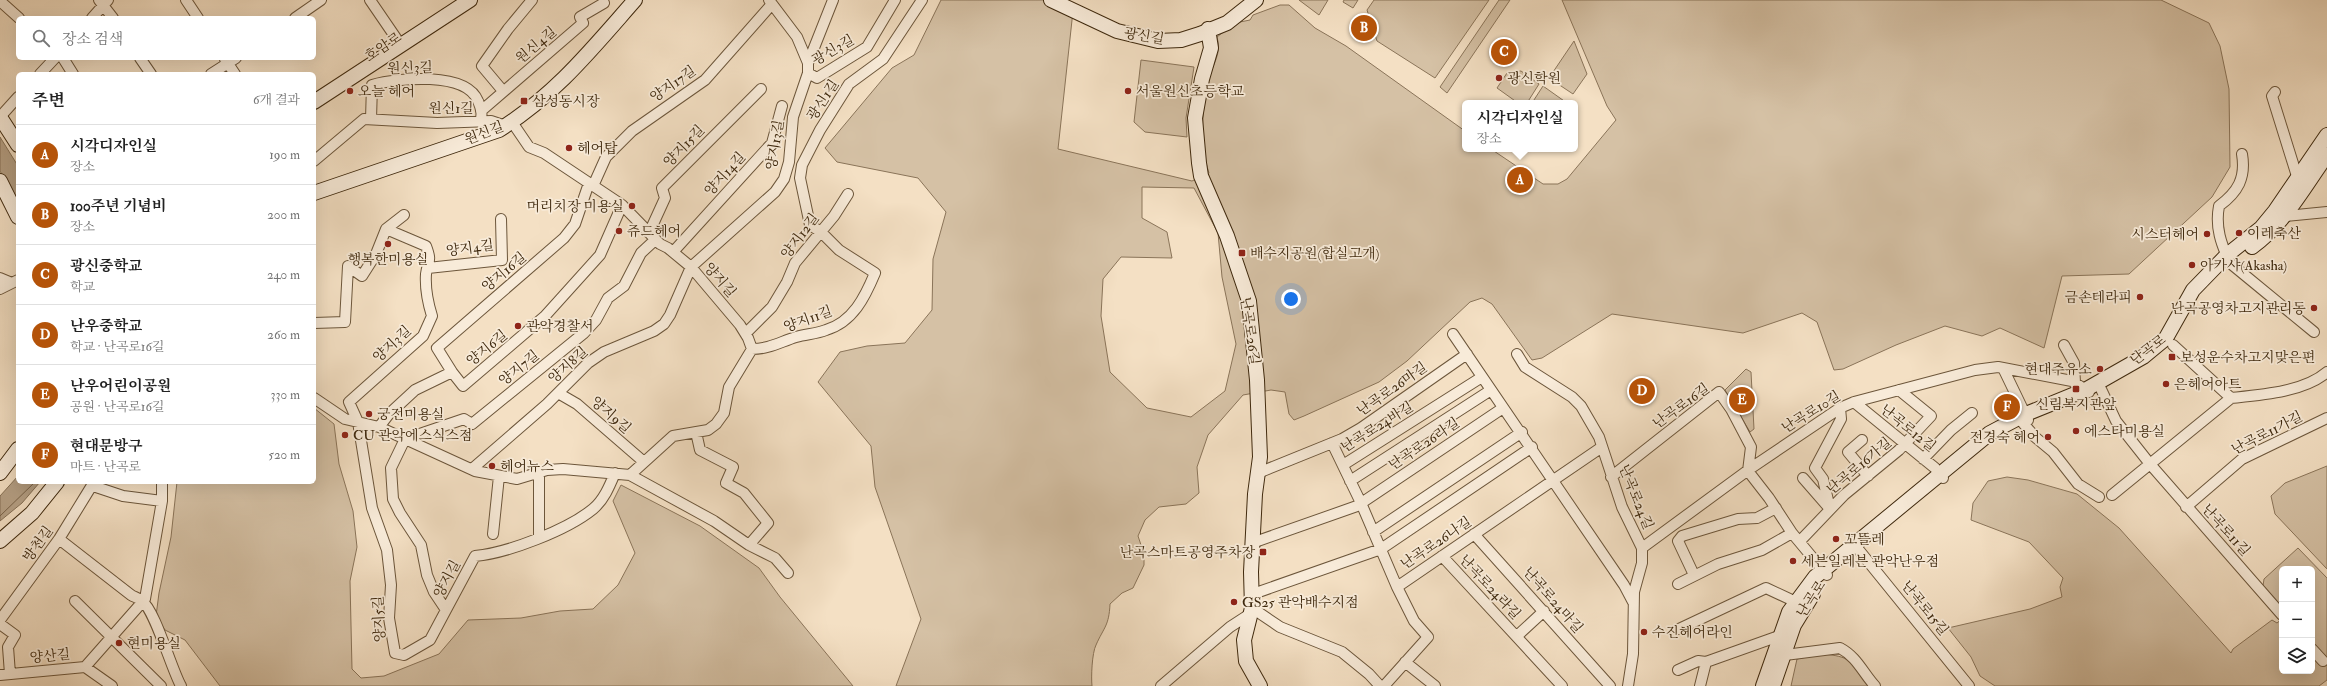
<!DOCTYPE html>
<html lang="ko">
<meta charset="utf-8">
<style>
body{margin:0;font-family:"IM FELL Double Pica","Noto Serif KR",serif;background:#f2f2f2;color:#222}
.controls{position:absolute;right:12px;bottom:12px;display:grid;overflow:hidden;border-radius:6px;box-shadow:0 4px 16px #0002}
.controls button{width:36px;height:36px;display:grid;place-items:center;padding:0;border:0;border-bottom:1px solid #e0e0e0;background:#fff;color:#222;font:20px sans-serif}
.you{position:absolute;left:1291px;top:299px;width:14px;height:14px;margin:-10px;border:3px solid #fff;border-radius:50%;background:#1a73e8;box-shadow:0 0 0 6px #1a73e833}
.badge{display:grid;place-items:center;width:26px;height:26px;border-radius:50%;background:#b45309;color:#fff;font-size:13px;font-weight:700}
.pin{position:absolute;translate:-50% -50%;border:2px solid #fff;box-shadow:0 1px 4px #0006}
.popup{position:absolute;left:1462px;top:100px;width:116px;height:52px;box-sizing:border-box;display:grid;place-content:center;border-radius:6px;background:#fff;filter:drop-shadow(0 1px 3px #0005);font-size:13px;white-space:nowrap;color:#767676}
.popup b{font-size:15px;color:#222}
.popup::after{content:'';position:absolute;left:50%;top:100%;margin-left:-8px;border:8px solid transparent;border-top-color:#fff}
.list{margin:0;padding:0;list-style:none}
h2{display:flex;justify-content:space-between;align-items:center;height:52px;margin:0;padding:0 16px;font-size:17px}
h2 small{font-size:13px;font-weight:400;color:#767676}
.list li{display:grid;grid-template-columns:26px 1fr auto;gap:12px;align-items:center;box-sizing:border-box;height:60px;padding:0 16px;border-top:1px solid #e0e0e0}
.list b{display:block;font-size:15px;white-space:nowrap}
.list p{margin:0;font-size:13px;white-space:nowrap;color:#767676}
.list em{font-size:13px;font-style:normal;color:#767676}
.icon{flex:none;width:22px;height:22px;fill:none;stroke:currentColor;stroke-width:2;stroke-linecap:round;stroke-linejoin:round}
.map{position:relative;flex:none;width:2327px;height:686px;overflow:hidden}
.search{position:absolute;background:#fff;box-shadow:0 4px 16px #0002;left:16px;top:16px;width:300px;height:44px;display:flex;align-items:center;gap:10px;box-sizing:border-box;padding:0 14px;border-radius:6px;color:#767676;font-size:15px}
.panel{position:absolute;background:#fff;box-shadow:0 4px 16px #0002;left:16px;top:72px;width:300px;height:412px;border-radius:6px}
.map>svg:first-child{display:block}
.green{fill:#d5c1a5;stroke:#8a7459;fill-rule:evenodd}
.water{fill:#b6a186;stroke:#867156}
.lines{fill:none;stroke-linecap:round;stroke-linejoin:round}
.shore{stroke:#7a644a;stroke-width:1}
.street-casing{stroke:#6c563b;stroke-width:12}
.secondary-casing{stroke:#3e280d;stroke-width:16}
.street{stroke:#f8ebd9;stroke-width:10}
.secondary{stroke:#f8ebd9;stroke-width:14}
.poi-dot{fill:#8f2418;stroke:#f8ebd9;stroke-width:1.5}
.labels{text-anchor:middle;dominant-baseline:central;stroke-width:3.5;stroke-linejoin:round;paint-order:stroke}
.street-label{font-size:14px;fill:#3e280d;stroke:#f8ebd9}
.poi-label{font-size:14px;fill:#3e280d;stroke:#f8ebd9;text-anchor:start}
</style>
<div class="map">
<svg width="2327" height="686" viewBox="0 0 2327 686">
<rect width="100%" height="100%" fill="#f4e0c4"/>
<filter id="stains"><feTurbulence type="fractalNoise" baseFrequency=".005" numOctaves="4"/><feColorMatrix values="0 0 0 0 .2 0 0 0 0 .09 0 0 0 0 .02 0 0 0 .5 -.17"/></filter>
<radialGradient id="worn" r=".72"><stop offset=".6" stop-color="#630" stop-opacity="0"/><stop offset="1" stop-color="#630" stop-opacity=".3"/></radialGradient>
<!-- green -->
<path class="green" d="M941,0H1051L1073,11L1058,149L1192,181L1209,173C1199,143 1202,108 1209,78C1213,64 1222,53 1217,37L1235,23L1250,20L1253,15L1280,5H1289L1315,28L1346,46L1465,131V149H1491L1543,184H1558L1567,179L1616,120L1607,106L1562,0H2161L2209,23L2220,46L2229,89L2230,167L2212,197L2129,274L2062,276L2044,348L2000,328L1982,336L1945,326L1896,345L1843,369L1834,370L1817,322L1802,313L1743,333L1612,314L1542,358L1532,360L1492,304L1482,298L1470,302L1407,361L1379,382L1304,416L1294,420L1289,414L1285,392L1271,390L1243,395L1208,435L1197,467L1199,493L1186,504L1159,507L1145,520L1138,536L1144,554V565L1133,588L1122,593L1110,604C1109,626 1104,627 1096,645C1092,653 1091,677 1092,686H896L921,619L875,487L871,446L818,382L840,352L867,346L905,343L932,310L933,259L946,212L918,178L837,162L825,148L892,68L914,55ZM1142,187L1194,188L1218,233L1222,277L1236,344L1225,391L1191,417L1147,408L1110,372L1101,316L1103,279L1121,257L1172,258L1167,232L1142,218Z
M1299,0H1328L1319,15Z
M1344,0H1358L1353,8L1343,2Z
M1374,0H1489L1435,78L1377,41L1367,10Z
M1499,0H1510L1447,93L1440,87Z
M1574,41L1587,74L1573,94L1549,78Z
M1141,60L1194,67L1186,118L1187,137L1145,132L1134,122Z
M1521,71L1539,84L1527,103H1518L1497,88L1507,73Z
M1543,86L1567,103H1532Z
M1746,369L1751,372L1754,429L1750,432L1725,390Z
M314,408L334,424L339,464L353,511L357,547L350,581L352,669L361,678L384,676L439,654L468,620L521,618L560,611L593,609L618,585L635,553L613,501L621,485L700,526L759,568L780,597L853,686H220L185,640L165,630L156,616L159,593L171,537L177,482H314Z
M2327,466V569L2275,514L2271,496L2285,483Z
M2007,477L2028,480L2077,494L2119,528L2231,653L2233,649L2272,620L2277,623L2282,619V671H2312V569H2282V607L2263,586L2264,579L2298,548L2327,578V680L2319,686H1995L1980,676L1971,657L1948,628L2030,609L2062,597L2060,587L2063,578L2029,542L1971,520L1973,503L1988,481Z
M1821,654C1851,656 1852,661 1868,686H1791L1797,659Z"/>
<!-- water -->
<path class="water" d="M0,137L18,166V204L0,171Z
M18,476V482H40L22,503L0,521V496Z"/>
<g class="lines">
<!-- shore -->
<path class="shore" d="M0,516L35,482"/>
<!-- street casing -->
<g class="street-casing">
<path id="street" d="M99,0L113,18
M186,0L198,18
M370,0L396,38
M0,1L19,18
M92,18L108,0
M295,18L321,0
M63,58L73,74
M140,58L151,74
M225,59L235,74
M808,63L833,0
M808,73L817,78L867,47L895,0
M40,74L55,58
M211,74L236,58
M503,91L482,66L508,29L532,0
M2275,92L2272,96L2296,173L2303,181
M481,111L583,23L580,17L604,3
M0,117L18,97
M371,119L372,85C398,78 466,71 478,101C481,108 483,114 480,122
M2242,154C2246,178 2238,192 2219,206C2215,227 2221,244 2230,263L2314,332
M314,161L364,119L437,123L491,121L506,126
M593,186L606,157L632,131L705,80L772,4
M2285,216L2327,212
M386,229L426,246C432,262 428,260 426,274C425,288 428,303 432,316L423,336L349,402L358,422L372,508L387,550L391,585L389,618L395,653L404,655L430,640L446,610L434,592L427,575L421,545L400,513L393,499L391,468L405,439L464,419L472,424L584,333L596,320L608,298L624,286L641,253L655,240
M649,233L665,198L662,188L761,89
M673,252L772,143L782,106
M428,268L502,260L501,219
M0,278L12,283
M0,289L18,280
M314,323L345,322L348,266L362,276L376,254L386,229L404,215
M746,333L772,307L787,282L795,263L834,216L848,194
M1453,334L1624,585L1633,602
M2064,345L2074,363L2075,383
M2173,345L2231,398C2261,395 2304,392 2327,372
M752,349C769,349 780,342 796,337C806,334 816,334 826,330C853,322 865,297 875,273L839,250L821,232L810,225L800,178L802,165L820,130L849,84L883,59L922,0
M1517,354L1525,367L1572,397L1581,406L1599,437L1622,507L1642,548V563L1634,592L1633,654L1628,686
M2003,368L2028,420
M452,372L437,348L564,238L575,224L589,183
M2101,389L2116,421L2150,464L2282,615
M558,393L577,404L644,462
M314,398L345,419L379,427L475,471L517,479L547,470L563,469L630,475L673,436L708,430L716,424L724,413L729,387L752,349L748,338L740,325L691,267L668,248L660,244L622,205L544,153L529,147L512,122
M1854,402L1935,468L1943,478
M2023,423L2035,437L2053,452L2078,484L2099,497
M379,427L389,414L415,390L452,372L463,386L545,316L600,255L622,205
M696,432L700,450L733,467L726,483L744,493L768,523L749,545
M1862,440L1848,452L1868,476
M1332,443L1361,503L1397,587
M1923,459L1951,430L1972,413
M1343,465L1482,377
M472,469L547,404L588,363L604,352L654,331L664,324L670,315L691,267L775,192L784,179L789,162L793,117L808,73V63L797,37L769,0
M539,473V537
M1258,473L1342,439L1361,428L1467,354
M630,475L714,521L749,545L775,558L788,573
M1611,477L1719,392L1731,409L1751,447L1748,471L1769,498L1792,533L1827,575
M1803,478L1830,509
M1350,481L1491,390
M93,486L123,496L162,501
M2112,495L2231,398
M2186,507L2242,459L2327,418
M1830,509L1823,479L1815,468L1841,419L1840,408
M1373,532L1522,432
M493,534L499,476
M1474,534L1610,686
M59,539L131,595C134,597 139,598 142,601C155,610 171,668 181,686
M1800,541L1844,495L1899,450L1931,416L1899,390
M1252,543L1357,506L1503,408
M1642,548L1751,468L1840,408L1854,402L1975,370L1998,367L2072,381L2089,392
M1858,549L1969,686
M1442,556L1562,686
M1694,575L1678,541L1682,536L1738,519L1757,518L1776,508
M1678,584L1718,564L1762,550L1792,533
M1250,595L1381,549L1532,447
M75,601L161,686
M1252,608L1280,627L1342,652L1369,674L1380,686
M446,610L475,556C508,553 567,530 593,509C604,500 610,485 615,473
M0,620L59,539L94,482
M0,624L15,635L8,647L10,674
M1679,629L1766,588L1796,602
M1517,636L1544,611
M2312,649L2323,661
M1785,655L1840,648C1857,657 1863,673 1875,686
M1405,662L1435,686
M85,667L112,686
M1678,670L1698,661L1706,662
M0,675L85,667L145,599L162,501V482
M1161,686L1230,627L1250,614
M1384,686L1428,637L1414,621L1397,587L1602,447
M1700,686L1706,662L1779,636"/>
</g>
<!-- secondary casing -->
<g class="secondary-casing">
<path id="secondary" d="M1051,0L1117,31L1158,41L1181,40L1200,34L1227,23L1256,0
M1208,29L1211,48L1202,79L1195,118L1199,163L1201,176L1227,236L1249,301L1257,380L1260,457L1255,494L1251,572L1252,608L1244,640L1246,661L1260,686
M314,102L470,0
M0,117L18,145
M0,181L18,217
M314,193L499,130C556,94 591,50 635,0
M2252,247C2285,223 2304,187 2327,155
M0,473L18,449
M0,541L32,513L57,482
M1763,686L1789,612L1815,577L1990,433L2026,414L2085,390L2143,357L2166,338L2193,290L2227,255L2261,228L2275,211L2327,135
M1773,686L1794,625L1813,594"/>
</g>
<!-- street -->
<use href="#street" class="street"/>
<!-- secondary -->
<use href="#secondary" class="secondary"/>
</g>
<!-- markers -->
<g class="poi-dot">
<circle cx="1499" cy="78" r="4"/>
<circle cx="350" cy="91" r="4"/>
<circle cx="1128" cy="91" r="4"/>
<rect x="520" y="97" width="8" height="8" rx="2"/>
<circle cx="569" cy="148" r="4"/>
<circle cx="632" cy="206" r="4"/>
<circle cx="619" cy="231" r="4"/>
<circle cx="2239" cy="233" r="4"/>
<circle cx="2207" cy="234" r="4"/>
<circle cx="388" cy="244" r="4"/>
<rect x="1238" y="249" width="8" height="8" rx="2"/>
<circle cx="2192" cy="265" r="4"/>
<circle cx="2140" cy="297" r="4"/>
<circle cx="2314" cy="308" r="4"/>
<circle cx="518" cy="326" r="4"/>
<rect x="2168" y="353" width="8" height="8" rx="2"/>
<circle cx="2100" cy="369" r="4"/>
<circle cx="2166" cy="384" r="4"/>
<rect x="2072" y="385" width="8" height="8" rx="2"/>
<circle cx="369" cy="414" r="4"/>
<circle cx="2076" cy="431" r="4"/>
<circle cx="345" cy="435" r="4"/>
<circle cx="2048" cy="437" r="4"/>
<circle cx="492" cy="466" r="4"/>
<circle cx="1836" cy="539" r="4"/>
<rect x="1259" y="548" width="8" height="8" rx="2"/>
<circle cx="1793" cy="561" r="4"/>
<circle cx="1234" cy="602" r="4"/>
<circle cx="1644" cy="632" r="4"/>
<circle cx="119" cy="643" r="4"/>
</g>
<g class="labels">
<!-- street labels -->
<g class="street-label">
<text transform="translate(1144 36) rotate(10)">광신길</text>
<text transform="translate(536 45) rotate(-40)">원신4길</text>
<text transform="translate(383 47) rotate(-34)">호암로</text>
<text transform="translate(833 50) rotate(-30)">광신3길</text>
<text transform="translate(410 68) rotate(-2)">원신3길</text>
<text transform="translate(673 84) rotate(-35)">양지17길</text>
<text transform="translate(823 100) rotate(-57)">광신1길</text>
<text x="451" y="108">원신1길</text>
<text transform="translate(484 133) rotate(-21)">원신길</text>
<text transform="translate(775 145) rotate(-81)">양지13길</text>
<text transform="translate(684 146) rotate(-46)">양지15길</text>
<text transform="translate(725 174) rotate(-48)">양지14길</text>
<text transform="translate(800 236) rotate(-53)">양지12길</text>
<text transform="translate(470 248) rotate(-8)">양지4길</text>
<text transform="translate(504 272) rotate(-40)">양지16길</text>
<text transform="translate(720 280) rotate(49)">양지길</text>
<text transform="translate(808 319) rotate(-20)">양지11길</text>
<text transform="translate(1250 331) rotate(82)">난곡로26길</text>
<text transform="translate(392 344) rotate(-43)">양지3길</text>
<text transform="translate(487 348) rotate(-39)">양지6길</text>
<text transform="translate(2148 350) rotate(-37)">난곡로</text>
<text transform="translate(568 365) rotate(-42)">양지8길</text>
<text transform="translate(519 368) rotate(-39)">양지7길</text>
<text transform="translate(1392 389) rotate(-35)">난곡로26마길</text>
<text transform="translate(1681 406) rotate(-36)">난곡로16길</text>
<text transform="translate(1811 412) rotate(-32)">난곡로10길</text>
<text transform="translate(611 415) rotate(41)">양지9길</text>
<text transform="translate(1377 427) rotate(-32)">난곡로24바길</text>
<text transform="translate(1908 428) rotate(39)">난곡로12길</text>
<text transform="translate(2267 433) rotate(-27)">난곡로11가길</text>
<text transform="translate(1424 444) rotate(-34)">난곡로26라길</text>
<text transform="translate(1859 466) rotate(-40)">난곡로16가길</text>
<text transform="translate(1636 497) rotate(68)">난곡로24길</text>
<text transform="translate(2226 530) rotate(48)">난곡로11길</text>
<text transform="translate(1436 543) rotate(-34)">난곡로26나길</text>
<text transform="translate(38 544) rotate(-54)">방천길</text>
<text transform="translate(447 579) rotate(-62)">양지길</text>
<text transform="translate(1490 587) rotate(47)">난곡로24라길</text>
<text transform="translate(1811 599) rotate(-57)">난곡로</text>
<text transform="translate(1553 600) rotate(49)">난곡로24마길</text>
<text transform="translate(1925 608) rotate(51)">난곡로15길</text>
<text transform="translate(379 619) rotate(-93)">양지5길</text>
<text transform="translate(50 656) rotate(-6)">양산길</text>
</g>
<!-- poi labels -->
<g class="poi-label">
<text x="1507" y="78">광신학원</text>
<text x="358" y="91">오늘 헤어</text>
<text x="1136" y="91">서울원신초등학교</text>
<text x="532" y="101">삼성동시장</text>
<text x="577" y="148">헤어탑</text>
<text x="624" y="206" text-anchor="end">머리치장 미용실</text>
<text x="627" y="231">쥬드헤어</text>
<text x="2247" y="233">이레축산</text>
<text x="2199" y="234" text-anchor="end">시스터헤어</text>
<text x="1250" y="253">배수지공원(합실고개)</text>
<text x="388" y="259" text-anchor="middle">행복한미용실</text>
<text x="2200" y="265">아카샤(Akasha)</text>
<text x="2132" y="297" text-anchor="end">금손테라피</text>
<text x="2306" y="308" text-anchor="end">난곡공영차고지관리동</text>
<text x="526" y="326">관악경찰서</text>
<text x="2180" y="357">보성운수차고지맞은편</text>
<text x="2092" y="369" text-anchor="end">현대주유소</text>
<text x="2174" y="384">은헤어아트</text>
<text x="2076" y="404" text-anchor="middle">신림복지관앞</text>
<text x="377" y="414">궁전미용실</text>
<text x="2084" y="431">에스타미용실</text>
<text x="353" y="435">CU 관악에스식스점</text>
<text x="2040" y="437" text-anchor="end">전경숙 헤어</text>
<text x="500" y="466">헤어뉴스</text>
<text x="1844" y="539">꼬뜰레</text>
<text x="1255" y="552" text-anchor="end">난곡스마트공영주차장</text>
<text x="1801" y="561">세븐일레븐 관악난우점</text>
<text x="1242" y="602">GS25 관악배수지점</text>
<text x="1652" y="632">수진헤어라인</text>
<text x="127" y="643">현미용실</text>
</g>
</g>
<rect width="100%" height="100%" filter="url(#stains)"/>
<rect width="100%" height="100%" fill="url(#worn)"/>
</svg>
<div class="controls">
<button>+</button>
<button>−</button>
<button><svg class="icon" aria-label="layers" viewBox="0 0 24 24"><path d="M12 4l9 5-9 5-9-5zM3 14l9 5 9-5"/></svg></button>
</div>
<div class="you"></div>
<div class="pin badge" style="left:1520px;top:180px">A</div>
<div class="popup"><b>시각디자인실</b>장소</div>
<div class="pin badge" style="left:1364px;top:28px">B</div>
<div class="pin badge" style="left:1504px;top:52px">C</div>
<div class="pin badge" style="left:1642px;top:391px">D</div>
<div class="pin badge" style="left:1742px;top:400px">E</div>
<div class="pin badge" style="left:2007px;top:407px">F</div>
<div class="search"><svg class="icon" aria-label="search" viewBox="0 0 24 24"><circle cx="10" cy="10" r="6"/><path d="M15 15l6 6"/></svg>장소 검색</div>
<section class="panel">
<h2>주변<small>6개 결과</small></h2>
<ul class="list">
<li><span class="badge">A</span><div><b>시각디자인실</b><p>장소</p></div><em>190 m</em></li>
<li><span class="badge">B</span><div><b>100주년 기념비</b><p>장소</p></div><em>200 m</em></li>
<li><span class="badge">C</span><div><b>광신중학교</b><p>학교</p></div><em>240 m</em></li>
<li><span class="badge">D</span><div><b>난우중학교</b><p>학교 · 난곡로16길</p></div><em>260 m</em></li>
<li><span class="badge">E</span><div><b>난우어린이공원</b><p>공원 · 난곡로16길</p></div><em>330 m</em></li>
<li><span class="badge">F</span><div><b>현대문방구</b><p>마트 · 난곡로</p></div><em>520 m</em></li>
</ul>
</section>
</div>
